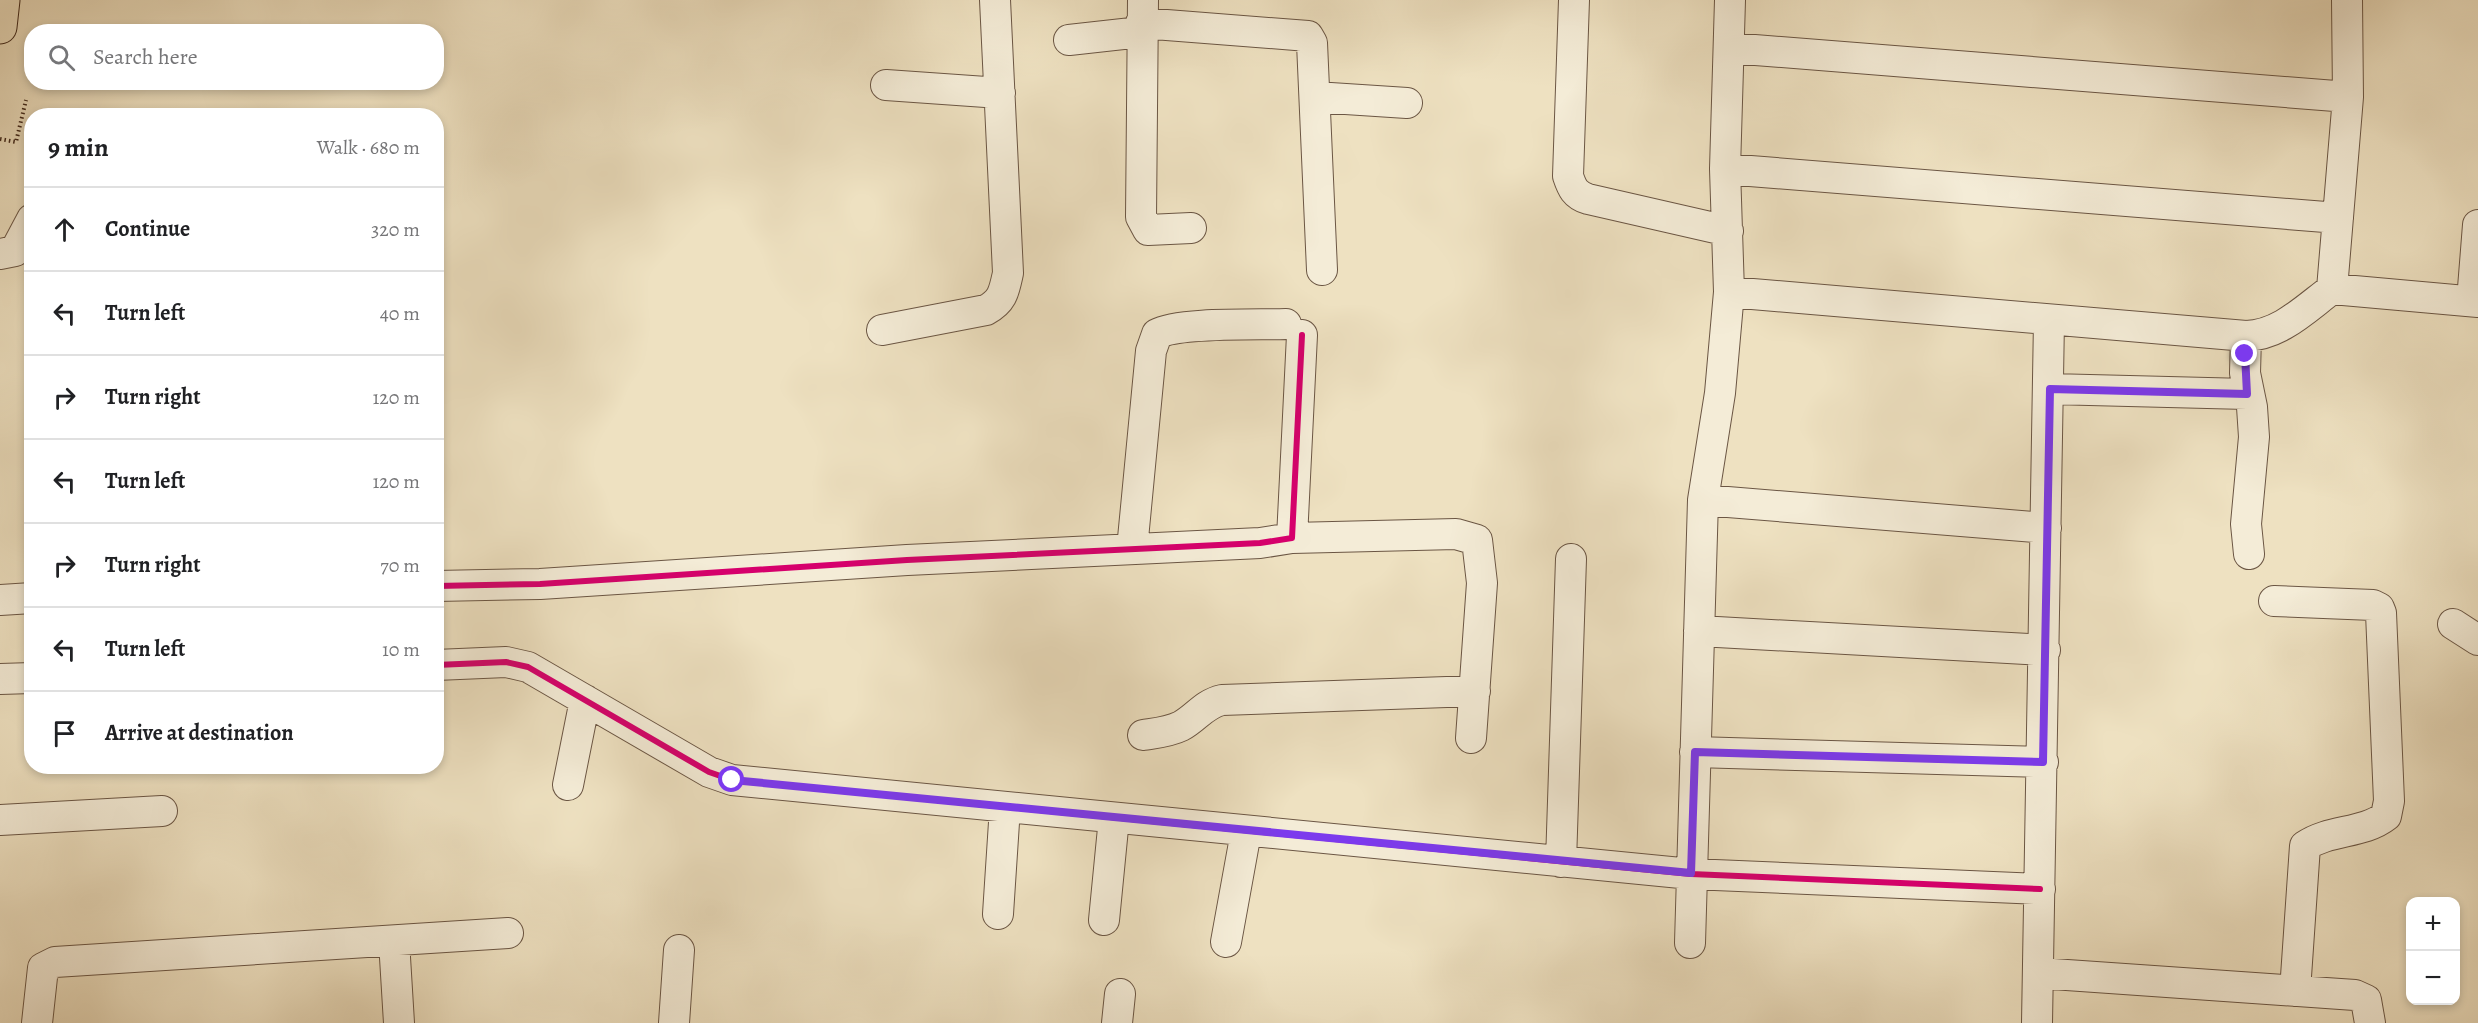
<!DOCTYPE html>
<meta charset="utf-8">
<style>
body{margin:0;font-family:Alegreya,serif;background:#f6f6f6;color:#202124}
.controls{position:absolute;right:18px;bottom:18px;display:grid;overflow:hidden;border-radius:12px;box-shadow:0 3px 9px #0003}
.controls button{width:54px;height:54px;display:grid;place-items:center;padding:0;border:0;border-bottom:2px solid #e0e0e0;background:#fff;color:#202124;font:30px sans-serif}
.stop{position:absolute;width:18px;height:18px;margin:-14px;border:4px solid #7c3aed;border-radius:50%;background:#fff}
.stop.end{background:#7c3aed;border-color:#fff;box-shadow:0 2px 6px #0008}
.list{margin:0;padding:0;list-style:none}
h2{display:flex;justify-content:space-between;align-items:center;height:78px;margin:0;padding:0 24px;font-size:26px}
h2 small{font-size:20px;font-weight:400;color:#757577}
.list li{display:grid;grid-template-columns:39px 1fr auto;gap:18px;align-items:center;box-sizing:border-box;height:84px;padding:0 24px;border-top:2px solid #e0e0e0}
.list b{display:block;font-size:22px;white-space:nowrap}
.list em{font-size:20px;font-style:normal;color:#757577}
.icon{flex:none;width:33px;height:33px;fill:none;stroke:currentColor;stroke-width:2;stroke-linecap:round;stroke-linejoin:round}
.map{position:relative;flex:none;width:2478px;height:1023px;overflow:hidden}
.search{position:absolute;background:#fff;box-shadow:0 3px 9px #0003;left:24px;top:24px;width:420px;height:66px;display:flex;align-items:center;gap:15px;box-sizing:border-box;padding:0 21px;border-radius:24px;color:#757577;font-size:22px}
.panel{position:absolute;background:#fff;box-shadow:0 3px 9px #0003;left:24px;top:108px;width:420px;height:666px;border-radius:24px}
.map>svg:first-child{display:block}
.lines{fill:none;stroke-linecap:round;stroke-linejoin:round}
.minor-casing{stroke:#6b5644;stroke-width:32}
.major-casing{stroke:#3f271a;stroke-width:35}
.path{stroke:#3f271a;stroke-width:4;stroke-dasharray:1.5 3;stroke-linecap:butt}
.minor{stroke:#f4ecd7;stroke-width:30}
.major{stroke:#eee1c1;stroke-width:33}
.cycleway-casing{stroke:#f4ecd7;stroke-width:10}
.cycleway{stroke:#d6006c;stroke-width:6}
.route{stroke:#7c3aed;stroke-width:8}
</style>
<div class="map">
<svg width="2478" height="1023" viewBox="0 0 2478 1023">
<rect width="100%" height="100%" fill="#eee1c1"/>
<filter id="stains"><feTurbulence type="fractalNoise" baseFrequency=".00333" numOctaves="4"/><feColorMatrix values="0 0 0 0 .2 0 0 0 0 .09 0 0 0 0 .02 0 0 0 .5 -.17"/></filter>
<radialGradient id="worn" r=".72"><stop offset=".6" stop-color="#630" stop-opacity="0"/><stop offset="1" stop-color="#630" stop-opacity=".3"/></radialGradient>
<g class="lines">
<!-- minor casing -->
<g class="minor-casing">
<path id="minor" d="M1143,0L1141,217L1148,230L1191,228
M1574,0L1568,176C1572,188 1575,195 1588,199L1728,231
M1141,23L1308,36L1312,43L1322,270
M1069,40L1141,32
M1730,48L2348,97
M886,85L1000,93
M1315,97L1407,103
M1725,169L2338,218
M0,254L15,251L32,219
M2332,289L2478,302
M1729,292L2246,336C2280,335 2305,309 2332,289L2348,97L2347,0
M2472,301L2478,225
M882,330L986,310C1003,301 1004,291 1008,273L995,0
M2246,336L2245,373L2252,407L2254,437L2246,524L2249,554
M2050,389L2247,394
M1703,500L2046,528
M1292,538L1456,534L1477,540L1482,583L1471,738
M1132,549L1151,351L1157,334C1178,322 1257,325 1286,324
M436,586L540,584L907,560L1260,543L1292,538L1302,335
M0,600L32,598
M2274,601L2373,605L2379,608L2381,613L2389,801L2386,816C2363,834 2330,829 2305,846L2295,991
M2453,624L2478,640
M1699,631L2045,650
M436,665L506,662L528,667L709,772L732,780L1691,874L2040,889
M0,679L32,678
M1143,735C1156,733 1169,732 1181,726C1196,718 1204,704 1222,700L1475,691
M1695,752L2043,762
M568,785L585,700
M0,820L162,811
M1561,862L1571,559
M998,914L1005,807
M1104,920L1114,818
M394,941L399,1023
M1226,942L1246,832
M1690,943L1703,500L1720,393L1729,292L1725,169L1730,0
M2038,973L2355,995L2366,1000L2370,1023
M37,1023L43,968L55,962L508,933
M674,1023L679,950
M1117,1023L1120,994
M2037,1023L2049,320"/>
</g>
<!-- major casing -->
<g class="major-casing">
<path id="major" d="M0,27L3,0"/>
</g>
<!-- path -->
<path class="path" d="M0,139L16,142L26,100"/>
<!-- minor -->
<use href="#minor" class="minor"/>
<!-- major -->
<use href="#major" class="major"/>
<!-- cycleway casing -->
<g class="cycleway-casing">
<path id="cycleway" d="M436,586L540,584L907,560L1260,543L1292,538L1302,335
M436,665L506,662L528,667L709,772L732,780L1691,874L2040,889"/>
</g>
<!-- cycleway -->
<use href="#cycleway" class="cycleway"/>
</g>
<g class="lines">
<!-- route -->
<path class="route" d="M732,780L1691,873L1695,752L2043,762L2050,389L2247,394L2245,354"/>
</g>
<rect width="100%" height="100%" filter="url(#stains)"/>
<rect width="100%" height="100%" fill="url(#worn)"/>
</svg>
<div class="controls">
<button>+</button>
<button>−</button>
</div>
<div class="stop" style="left:732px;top:780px"></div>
<div class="stop end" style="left:2245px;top:354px"></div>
<div class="search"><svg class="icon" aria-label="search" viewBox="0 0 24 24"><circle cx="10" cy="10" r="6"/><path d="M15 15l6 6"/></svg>Search here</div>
<section class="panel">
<h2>9 min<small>Walk · 680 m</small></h2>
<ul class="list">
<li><svg class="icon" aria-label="ahead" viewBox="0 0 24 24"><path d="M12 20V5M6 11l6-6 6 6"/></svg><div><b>Continue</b></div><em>320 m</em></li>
<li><svg class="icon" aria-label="left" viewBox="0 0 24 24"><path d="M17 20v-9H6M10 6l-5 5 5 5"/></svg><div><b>Turn left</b></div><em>40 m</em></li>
<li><svg class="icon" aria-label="right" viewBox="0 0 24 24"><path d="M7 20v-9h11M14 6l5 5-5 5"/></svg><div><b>Turn right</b></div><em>120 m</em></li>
<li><svg class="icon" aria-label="left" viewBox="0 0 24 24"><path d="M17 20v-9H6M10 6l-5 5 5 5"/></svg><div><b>Turn left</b></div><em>120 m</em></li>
<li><svg class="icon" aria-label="right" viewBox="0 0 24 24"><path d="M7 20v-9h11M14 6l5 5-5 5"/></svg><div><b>Turn right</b></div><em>70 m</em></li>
<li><svg class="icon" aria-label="left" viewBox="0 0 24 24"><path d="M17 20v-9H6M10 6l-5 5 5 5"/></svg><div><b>Turn left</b></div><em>10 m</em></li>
<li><svg class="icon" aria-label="arrive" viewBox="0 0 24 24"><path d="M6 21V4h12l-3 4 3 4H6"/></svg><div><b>Arrive at destination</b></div></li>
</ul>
</section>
</div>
